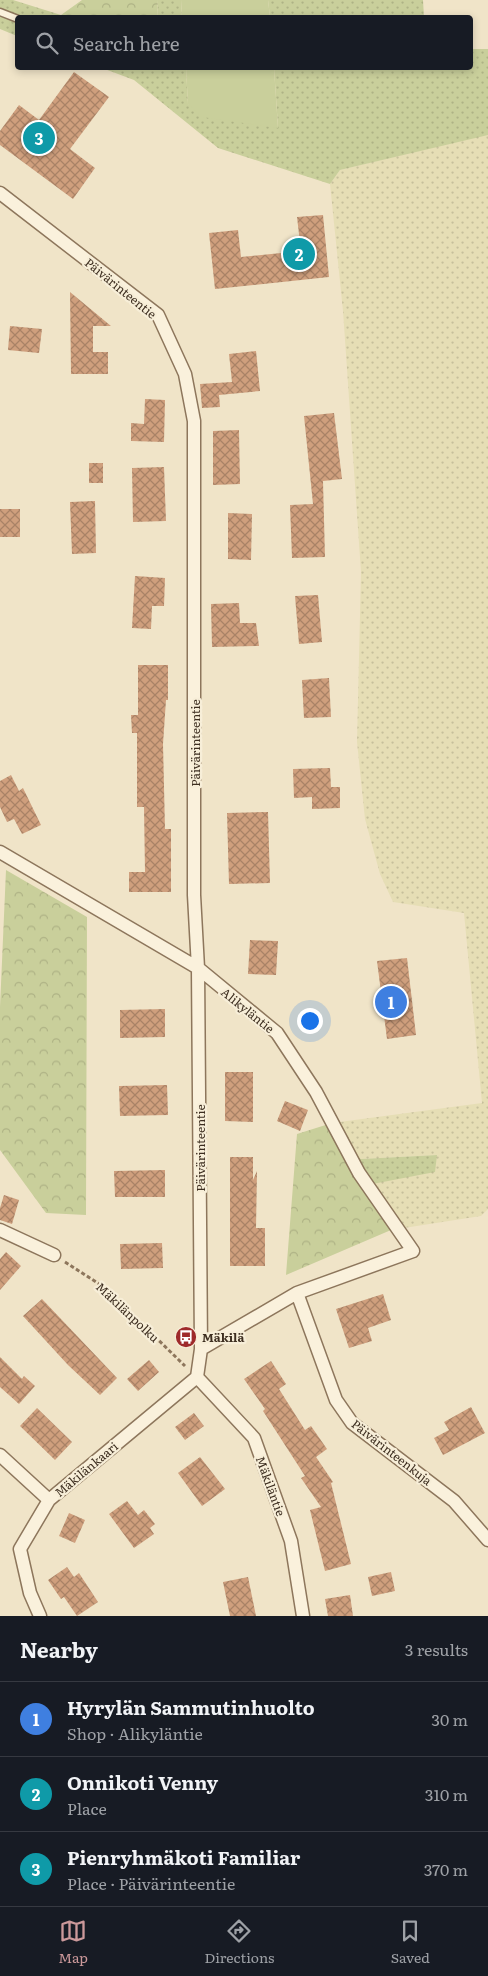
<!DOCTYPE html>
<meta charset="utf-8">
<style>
body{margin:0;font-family:Literata,serif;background:#20242c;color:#f1f3f6}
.you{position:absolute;left:309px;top:1020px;width:18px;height:18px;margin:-12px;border:4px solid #fff;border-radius:50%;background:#1a73e8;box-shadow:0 0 0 8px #1a73e833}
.badge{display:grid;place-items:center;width:32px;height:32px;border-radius:50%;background:#cc999b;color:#fff;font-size:16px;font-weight:700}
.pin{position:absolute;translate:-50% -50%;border:2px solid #fff;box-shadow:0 1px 5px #0006}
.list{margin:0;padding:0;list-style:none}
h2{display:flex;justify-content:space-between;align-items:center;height:65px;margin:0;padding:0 20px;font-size:21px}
h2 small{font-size:16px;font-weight:400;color:#9ea1a6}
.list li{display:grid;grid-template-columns:32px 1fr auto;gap:15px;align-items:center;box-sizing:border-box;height:75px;padding:0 20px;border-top:1px solid #363941}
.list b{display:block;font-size:19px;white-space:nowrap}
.list p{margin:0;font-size:16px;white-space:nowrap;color:#9ea1a6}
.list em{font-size:16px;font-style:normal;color:#9ea1a6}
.icon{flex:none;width:28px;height:28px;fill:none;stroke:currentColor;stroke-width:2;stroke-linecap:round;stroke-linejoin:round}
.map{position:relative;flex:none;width:488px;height:1616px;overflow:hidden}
.search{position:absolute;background:#171b24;box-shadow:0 2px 8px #0003;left:15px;right:15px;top:15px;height:55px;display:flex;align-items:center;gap:12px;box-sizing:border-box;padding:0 18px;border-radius:5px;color:#9ea1a6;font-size:19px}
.sheet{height:290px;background:#171b24}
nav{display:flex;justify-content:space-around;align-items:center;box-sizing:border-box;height:70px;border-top:1px solid #363941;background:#171b24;font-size:14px;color:#9ea1a6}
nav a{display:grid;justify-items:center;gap:2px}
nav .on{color:#cc999b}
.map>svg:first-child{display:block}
.farmland{fill:url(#farmland-dots)}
.grass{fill:url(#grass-dots)}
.forest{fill:url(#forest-crowns)}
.pitch{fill:#c9cf9b}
.building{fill:url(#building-cross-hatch)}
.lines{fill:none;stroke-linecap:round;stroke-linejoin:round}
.lane-casing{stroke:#8d765c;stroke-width:9}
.street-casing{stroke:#8d765c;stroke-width:15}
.path{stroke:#8d765c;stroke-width:3;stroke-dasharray:4 2.5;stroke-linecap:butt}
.lane{stroke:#faf1dc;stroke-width:6}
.street{stroke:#faf1dc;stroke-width:12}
.labels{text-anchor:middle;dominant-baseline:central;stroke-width:4.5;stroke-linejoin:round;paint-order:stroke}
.street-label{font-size:12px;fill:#3d2e20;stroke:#f7eed8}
.poi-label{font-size:12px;font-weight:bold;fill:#3d2e20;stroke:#f7eed8;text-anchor:start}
</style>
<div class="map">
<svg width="488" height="1616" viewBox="0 0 488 1616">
<defs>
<pattern id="farmland-dots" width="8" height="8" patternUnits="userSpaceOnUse" patternTransform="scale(1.25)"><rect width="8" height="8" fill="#e6deb5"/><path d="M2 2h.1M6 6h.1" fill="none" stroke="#c6bf9b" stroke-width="1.8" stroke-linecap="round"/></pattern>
<pattern id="grass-dots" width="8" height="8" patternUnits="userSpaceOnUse" patternTransform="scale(1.25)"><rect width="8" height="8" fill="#c9cf9b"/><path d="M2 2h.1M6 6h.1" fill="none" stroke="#aeb285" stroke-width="1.8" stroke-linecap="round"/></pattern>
<pattern id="forest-crowns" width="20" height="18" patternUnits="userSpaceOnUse" patternTransform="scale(1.25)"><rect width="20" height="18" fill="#c9cf9b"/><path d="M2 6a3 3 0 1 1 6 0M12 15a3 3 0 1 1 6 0" fill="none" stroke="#aeb285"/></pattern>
<pattern id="building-cross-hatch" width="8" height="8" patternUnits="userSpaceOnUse" patternTransform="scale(1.25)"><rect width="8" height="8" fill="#cf9f7d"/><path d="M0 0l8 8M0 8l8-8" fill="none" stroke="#a98266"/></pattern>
</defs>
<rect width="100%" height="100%" fill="#f0e4c8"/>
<!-- farmland -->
<path class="farmland" d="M484,135H488V1209L481,1216L391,1230L362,1186L437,1155L361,1159L346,1149L332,1123L482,1103L464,913L393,902L380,874L365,819L357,742L361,572L343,311L330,184L340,170Z"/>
<!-- grass -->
<path class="grass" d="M0,0H13L61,15L137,17L18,18L17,36L0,29Z
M158,0H181L182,17L157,18Z
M268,0H423L424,17H270Z
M471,49H488V135L340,170L330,184L218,148L134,80L102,68H186L188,104L278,127L274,68H470Z
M346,1149L361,1159L437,1155L435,1172L362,1186Z"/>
<!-- forest -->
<path class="forest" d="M82,0H158L157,17L61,15Z
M6,870L87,917L86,1215L46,1213L0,1150V1007Z
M332,1123L362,1186L391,1230L286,1275L297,1134Z"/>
<!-- pitch -->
<path class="pitch" d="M181,0H268L270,17H182Z
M186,68H274L278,128L202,117L188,104Z"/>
<!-- building -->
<path class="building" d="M74,72L109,97L70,149L95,168L73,199L0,145V131L19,105L39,120Z
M323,215L329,277L215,289L209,233L238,230L241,257L301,251L297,217Z
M70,292L111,326H93V352H108V374H71Z
M10,326L42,329L39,353L8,350Z
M256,351L260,391L219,395L220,407L202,408L200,384L232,382L229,354Z
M145,399L165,400L164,442L131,441V423L144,424Z
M334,413L342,479L323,481L325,557L292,558L290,505L313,504L304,416Z
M239,430L240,484L213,485V431Z
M89,463H103V483H89Z
M164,467L166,521L133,522L132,468Z
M95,501L96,553L72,554L70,502Z
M0,509H20V537H0Z
M228,513L252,514L251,560L228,559Z
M135,576L165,578L164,606H152L151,629L132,628Z
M318,595L322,642L299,644L295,596Z
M239,603L240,623H256L259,646L212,647L211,604Z
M138,665H168V700H166L163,744L165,829H171V892H129V872H145L144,807H137V733H132L131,715H138Z
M329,678L331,717L304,718L302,680Z
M330,768L331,787H340V808L312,809V797L294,798L293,769Z
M11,775L19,791L23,788L41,825L22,834L14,819L7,822L0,807V781Z
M268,812L270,883L229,884L227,813Z
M250,940L278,941L276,975L248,974Z
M407,958L416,1035L387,1039L377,961Z
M165,1009V1037L120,1038V1010Z
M225,1072H253V1122L225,1121Z
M167,1085L168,1115L120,1116L119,1086Z
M285,1101L308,1110L300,1131L277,1121Z
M230,1157H253V1180L257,1171L256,1228H265V1266H230Z
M165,1170V1197H115L114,1171Z
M4,1195L19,1200L12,1224L0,1220V1208Z
M162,1243L163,1268L121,1269L120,1244Z
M6,1252L21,1266L0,1290V1259Z
M383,1294L391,1320L368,1328L372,1341L349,1348L336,1309Z
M42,1299L117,1378L100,1395L68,1365L23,1316Z
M0,1357L22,1379L24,1376L35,1386L19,1404L0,1387Z
M149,1360L159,1372L138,1391L127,1379Z
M271,1361L286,1384L279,1389L305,1430L311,1426L327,1449L316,1457L333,1482L331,1483L351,1564L325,1571L310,1510L321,1507L301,1478L305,1476L263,1411L265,1409L244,1379Z
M471,1407L485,1433L443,1455L434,1438L449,1430L444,1422Z
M37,1408L72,1442L55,1460L20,1426Z
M194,1413L204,1426L185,1440L175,1427Z
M200,1457L225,1489L202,1506L178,1473Z
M127,1501L138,1515L144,1510L155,1524L150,1528L154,1534L134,1548L109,1514Z
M69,1513L85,1520L75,1543L59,1536Z
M67,1567L74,1577L79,1573L98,1602L77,1616L64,1597L61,1599L48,1580Z
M391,1572L395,1591L372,1596L368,1577Z
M248,1577L256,1616H230L223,1582Z
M350,1595L353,1616H328L325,1599Z"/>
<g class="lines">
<!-- lane casing -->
<g class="lane-casing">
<path id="lane" d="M0,12L18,19"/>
</g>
<!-- street casing -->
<g class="street-casing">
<path id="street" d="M0,193L158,315L185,374L194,421V895L198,968L201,1349L197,1377
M0,852L198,968L277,1033L316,1092L359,1173L413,1251L297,1293L201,1349
M0,1230L54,1255
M297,1293L336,1400L352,1423L454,1501L488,1540
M197,1377L254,1438L291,1541L303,1616
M0,1455L49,1500
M40,1616L30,1593L20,1549L49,1500L197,1377"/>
</g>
<!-- path -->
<path class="path" d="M65,1262L104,1287L185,1366"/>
<!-- lane -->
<use href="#lane" class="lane"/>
<!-- street -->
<use href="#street" class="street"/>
</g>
<!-- icons -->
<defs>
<g id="bus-disc" transform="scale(1.125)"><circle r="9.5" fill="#9e2a2b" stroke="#f7eed8"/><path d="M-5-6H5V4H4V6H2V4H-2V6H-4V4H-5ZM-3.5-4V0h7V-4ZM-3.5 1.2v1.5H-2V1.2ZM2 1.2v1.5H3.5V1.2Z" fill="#fff"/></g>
</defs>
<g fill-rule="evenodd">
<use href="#bus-disc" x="186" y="1337"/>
</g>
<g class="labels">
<!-- street labels -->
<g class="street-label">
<text transform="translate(121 288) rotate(39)">Päivärinteentie</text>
<text transform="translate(195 743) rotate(-90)">Päivärinteentie</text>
<text transform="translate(248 1010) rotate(39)">Alikyläntie</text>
<text transform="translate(200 1148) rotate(-90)">Päivärinteentie</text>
<text transform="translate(128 1312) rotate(43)">Mäkilänpolku</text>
<text transform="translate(392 1452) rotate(38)">Päivärinteenkuja</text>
<text transform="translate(86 1469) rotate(-40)">Mäkilänkaari</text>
<text transform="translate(271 1486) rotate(70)">Mäkiläntie</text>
</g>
<!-- poi labels -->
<g class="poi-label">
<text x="202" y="1337">Mäkilä</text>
</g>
</g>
</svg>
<div class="you"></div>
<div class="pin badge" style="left:391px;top:1002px;background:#3f7fe0">1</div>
<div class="pin badge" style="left:299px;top:254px;background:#0f9aa8">2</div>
<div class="pin badge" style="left:39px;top:138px;background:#0f9aa8">3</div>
<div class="search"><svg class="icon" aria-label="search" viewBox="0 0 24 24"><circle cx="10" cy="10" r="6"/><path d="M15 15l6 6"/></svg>Search here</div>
</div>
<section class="sheet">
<h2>Nearby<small>3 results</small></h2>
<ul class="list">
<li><span class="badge" style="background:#3f7fe0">1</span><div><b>Hyrylän Sammutinhuolto</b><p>Shop · Alikyläntie</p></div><em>30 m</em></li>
<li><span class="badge" style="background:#0f9aa8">2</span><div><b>Onnikoti Venny</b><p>Place</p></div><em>310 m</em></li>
<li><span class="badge" style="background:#0f9aa8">3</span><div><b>Pienryhmäkoti Familiar</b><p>Place · Päivärinteentie</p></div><em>370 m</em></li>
</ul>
</section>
<nav>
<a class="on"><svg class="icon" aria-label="map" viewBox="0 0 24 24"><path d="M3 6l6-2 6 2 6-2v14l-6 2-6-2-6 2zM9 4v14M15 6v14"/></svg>Map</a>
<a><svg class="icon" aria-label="directions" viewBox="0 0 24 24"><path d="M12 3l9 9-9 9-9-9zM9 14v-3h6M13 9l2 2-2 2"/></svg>Directions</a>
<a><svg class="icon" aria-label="saved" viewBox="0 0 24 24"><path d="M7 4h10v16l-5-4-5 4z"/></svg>Saved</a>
</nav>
